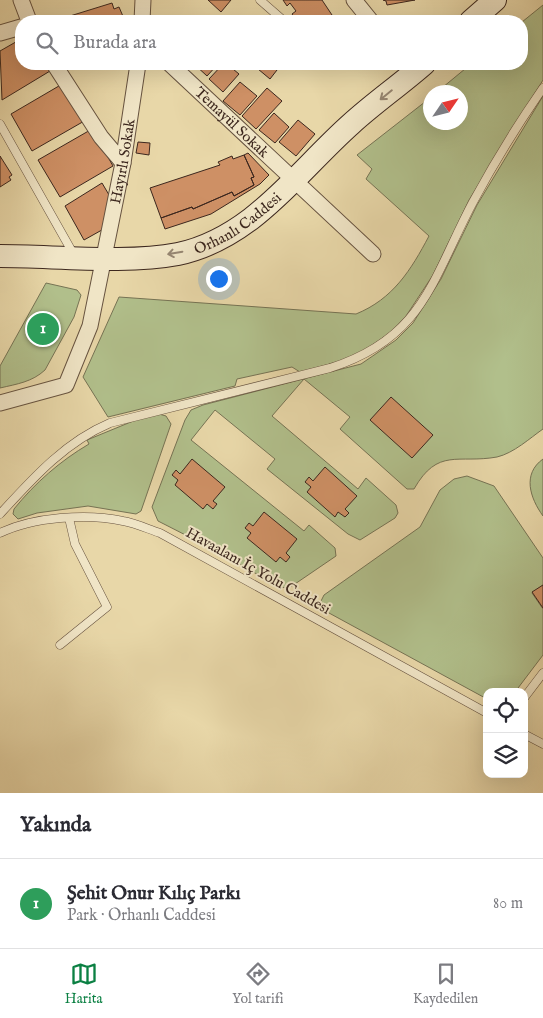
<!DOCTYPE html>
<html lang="tr">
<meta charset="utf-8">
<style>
body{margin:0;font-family:"IM FELL English",serif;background:#f2f2f3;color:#2b2b33}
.controls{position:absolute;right:15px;bottom:15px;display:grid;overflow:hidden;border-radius:10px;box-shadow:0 5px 20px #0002}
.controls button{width:45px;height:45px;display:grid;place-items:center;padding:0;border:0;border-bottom:1px solid #e1e1e2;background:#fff;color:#2b2b33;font:25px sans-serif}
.compass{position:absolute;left:423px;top:85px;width:45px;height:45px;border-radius:50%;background:#fff;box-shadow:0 5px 20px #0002;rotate:55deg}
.you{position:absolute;left:218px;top:278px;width:18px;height:18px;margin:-12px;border:4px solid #fff;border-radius:50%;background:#1a73e8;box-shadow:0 0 0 8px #1a73e833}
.badge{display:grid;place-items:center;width:32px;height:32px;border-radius:50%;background:#0b8043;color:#fff;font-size:16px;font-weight:700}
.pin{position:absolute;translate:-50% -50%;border:2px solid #fff;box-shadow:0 1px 5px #0006}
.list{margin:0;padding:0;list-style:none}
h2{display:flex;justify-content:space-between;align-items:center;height:65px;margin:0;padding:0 20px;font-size:21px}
h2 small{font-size:16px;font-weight:400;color:#7c7c81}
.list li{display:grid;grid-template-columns:32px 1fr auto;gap:15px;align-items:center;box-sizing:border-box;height:90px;padding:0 20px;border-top:1px solid #e1e1e2}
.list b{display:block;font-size:19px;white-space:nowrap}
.list p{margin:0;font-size:16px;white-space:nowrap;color:#7c7c81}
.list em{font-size:16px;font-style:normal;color:#7c7c81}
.icon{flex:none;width:28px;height:28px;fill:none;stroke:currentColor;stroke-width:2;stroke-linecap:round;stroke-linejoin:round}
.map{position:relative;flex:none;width:543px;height:793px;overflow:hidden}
.search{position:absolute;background:#fff;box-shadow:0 5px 20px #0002;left:15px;right:15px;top:15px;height:55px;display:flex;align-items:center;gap:12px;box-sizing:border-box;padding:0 18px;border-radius:20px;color:#7c7c81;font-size:19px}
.sheet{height:155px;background:#fff}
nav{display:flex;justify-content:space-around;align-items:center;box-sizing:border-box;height:70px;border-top:1px solid #e1e1e2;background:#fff;font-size:14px;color:#7c7c81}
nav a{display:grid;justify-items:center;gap:2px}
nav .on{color:#0b8043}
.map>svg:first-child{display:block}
.green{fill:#b1bf8b;stroke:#767354}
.building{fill:#ce9065;stroke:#3c271e}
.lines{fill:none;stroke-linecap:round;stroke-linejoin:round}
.lane-casing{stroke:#675340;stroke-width:9}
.street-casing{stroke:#675340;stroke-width:17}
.secondary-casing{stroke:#3c271e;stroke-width:24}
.lane{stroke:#f0e5c6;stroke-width:8}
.street{stroke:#f0e5c6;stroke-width:15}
.secondary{stroke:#f0e5c6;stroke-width:22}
.oneway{stroke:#968672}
.labels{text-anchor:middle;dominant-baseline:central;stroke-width:4;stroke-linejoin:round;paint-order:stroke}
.street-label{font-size:15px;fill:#3c271e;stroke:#f0e5c6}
</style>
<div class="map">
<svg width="543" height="793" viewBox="0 0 543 793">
<rect width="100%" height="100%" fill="#e8d7a8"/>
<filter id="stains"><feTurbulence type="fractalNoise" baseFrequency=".004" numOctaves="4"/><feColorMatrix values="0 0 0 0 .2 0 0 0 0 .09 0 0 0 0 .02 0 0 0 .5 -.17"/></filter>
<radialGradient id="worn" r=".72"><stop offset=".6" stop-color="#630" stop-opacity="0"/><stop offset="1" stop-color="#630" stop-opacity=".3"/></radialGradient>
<!-- green -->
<path class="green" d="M543,5V80L469,200L433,275L406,316L391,332L355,357L300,372L292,367L237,379L235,386L108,417L83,377L119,297L356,314C393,299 411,270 429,236L366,179L372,169L357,155L430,98V122H460V92H437L471,64H522V22Z
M543,96V429C530,438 514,453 497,457C458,464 438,447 414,489H407L340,429L350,417L304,379L272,416L358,489L366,478L396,505L398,513L395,518L360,540L348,534L267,469L275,459L215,410L191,440L304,531L309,525L335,548L336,556L292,586L281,588L215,550L158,521L152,507L185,420L191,410L203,405L361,364L396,340L413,323L441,279L477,205Z
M46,283L77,290L81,295L74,317L45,370C32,382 17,384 0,388V366Z
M159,414L166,416L171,424L141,511L136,514L88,506L37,513L18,519L13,514L14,509C35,483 60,461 89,444L87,440L143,417Z
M543,459V516C530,498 522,474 543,459Z
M467,476L494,486L543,558V585L532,593L543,609V655L515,692H487V699L318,607L324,595L420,527L440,490L454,479Z"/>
<!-- building -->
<path class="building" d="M208,0H231L221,12Z
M283,0H322L332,15L326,19L327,21H297L292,14L296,11L290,3L287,6Z
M383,0H415L387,5L386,1Z
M112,3L114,9L119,7L125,21H72L70,16Z
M21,39V64H52L55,68L2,100L0,51Z
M194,64H218L207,76Z
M223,64H227L239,74L223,92L209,79Z
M252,64H277L274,67L277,70L270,79Z
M240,82L257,96L240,115L223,101Z
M64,83L86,120L32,151L11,114Z
M267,88L282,101L256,129L242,116Z
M274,113L289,127L275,143L259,130Z
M298,120L315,134L296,156L279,142Z
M92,129L113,166L60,197L38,160Z
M138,142L150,143L149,155L136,153Z
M248,153L269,175L260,184L211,214L165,229L161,218L192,207L193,209L232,192L234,196L254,185L251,178L254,177L244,155Z
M244,155L254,177L251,178L254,185L234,196L232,192L193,209L192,207L161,218L150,188L220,165L218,162L232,156L233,159Z
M0,156L12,175L9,177L11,180L0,187Z
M102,183L115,205L111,214L104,218L109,226L84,240L65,206Z
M391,397L433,435L412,458L370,420Z
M192,459L225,487L213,501L217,504L213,509L207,504L203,509L175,485L178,480L172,475L176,470L180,474Z
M325,467L357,496L345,509L349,513L345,517L338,512L335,517L307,492L311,487L305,482L309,477L313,481Z
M264,512L297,539L286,553L290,557L286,562L280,557L276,562L247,538L251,533L245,528L249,523L253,526Z
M543,585V608L532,592Z"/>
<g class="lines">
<!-- lane casing -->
<g class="lane-casing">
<path id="lane" d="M260,0L284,21
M0,124L74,255
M0,514C33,478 65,442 110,423L330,368C424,338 432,279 473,202C494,163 518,124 543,88
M0,533C33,517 87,513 123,521C135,523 148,529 160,533L487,713
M60,645L107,607L75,544L69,518
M524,698L543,673
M524,734L543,744"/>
</g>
<!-- street casing -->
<g class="street-casing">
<g id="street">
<path d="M21,0L29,21"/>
<path d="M354,0L371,21"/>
<path d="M142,21L143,0"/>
<path d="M0,33L21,27"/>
<path d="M54,64L101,137L123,163"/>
<path id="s1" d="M170,64L373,254"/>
<path id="s2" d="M0,403L66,385L90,326L123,163L138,64"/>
</g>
</g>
<!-- secondary casing -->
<g class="secondary-casing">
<g id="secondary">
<path d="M471,21L495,0"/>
<path id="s3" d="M0,256C54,256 126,264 178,254C253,238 297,172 351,124C374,103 400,85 424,64"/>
</g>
</g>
<!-- lane -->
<use href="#lane" class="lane"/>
<!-- street -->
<use href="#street" class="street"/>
<!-- secondary -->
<use href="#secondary" class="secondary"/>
</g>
<!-- one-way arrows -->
<defs><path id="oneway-shaft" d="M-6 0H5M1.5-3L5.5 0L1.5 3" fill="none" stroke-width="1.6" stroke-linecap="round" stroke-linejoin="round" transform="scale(1.25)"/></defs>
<g class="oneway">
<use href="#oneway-shaft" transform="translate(386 95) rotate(141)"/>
<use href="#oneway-shaft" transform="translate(175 253) rotate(170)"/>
</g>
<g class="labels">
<!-- street labels -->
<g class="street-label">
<text stroke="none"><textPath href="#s1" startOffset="85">Temayül Sokak</textPath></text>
<text stroke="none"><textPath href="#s2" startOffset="300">Hayırlı Sokak</textPath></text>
<text stroke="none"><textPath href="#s3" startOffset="246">Orhanlı Caddesi</textPath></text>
<text transform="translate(258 571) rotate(29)">Havaalanı İç Yolu Caddesi</text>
</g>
</g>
<rect width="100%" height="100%" filter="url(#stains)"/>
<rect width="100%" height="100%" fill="url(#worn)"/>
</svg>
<div class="controls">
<button><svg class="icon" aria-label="locate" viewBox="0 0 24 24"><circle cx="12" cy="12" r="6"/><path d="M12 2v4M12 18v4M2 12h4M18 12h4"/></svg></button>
<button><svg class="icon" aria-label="layers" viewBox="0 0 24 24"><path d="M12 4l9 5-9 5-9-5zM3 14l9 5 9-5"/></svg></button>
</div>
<svg class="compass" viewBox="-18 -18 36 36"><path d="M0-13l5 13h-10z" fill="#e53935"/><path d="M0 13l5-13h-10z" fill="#7c7c81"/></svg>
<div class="you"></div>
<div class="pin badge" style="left:43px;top:329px;background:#2e9e5b">1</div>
<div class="search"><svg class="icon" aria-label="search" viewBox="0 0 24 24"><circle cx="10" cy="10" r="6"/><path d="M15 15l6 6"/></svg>Burada ara</div>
</div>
<section class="sheet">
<h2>Yakında<small></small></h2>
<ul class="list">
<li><span class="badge" style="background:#2e9e5b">1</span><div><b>Şehit Onur Kılıç Parkı</b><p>Park · Orhanlı Caddesi</p></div><em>80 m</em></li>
</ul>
</section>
<nav>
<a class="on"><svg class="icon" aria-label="map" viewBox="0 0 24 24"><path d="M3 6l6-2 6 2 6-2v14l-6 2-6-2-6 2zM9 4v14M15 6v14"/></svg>Harita</a>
<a><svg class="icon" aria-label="directions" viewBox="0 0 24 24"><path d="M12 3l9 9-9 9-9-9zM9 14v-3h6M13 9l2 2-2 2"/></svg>Yol tarifi</a>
<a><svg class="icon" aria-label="saved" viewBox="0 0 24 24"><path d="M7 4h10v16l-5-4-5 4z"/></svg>Kaydedilen</a>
</nav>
